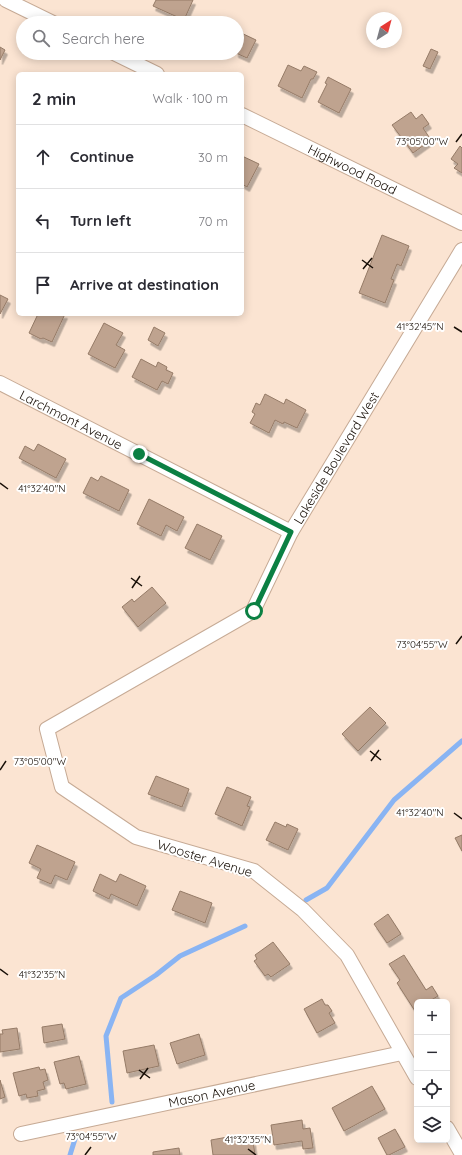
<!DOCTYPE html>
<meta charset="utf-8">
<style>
body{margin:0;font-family:Quicksand,sans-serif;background:#f7f7f7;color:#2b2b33}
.controls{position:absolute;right:12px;bottom:12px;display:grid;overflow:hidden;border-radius:6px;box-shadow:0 2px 10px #0003}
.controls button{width:36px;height:36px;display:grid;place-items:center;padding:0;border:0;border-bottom:1px solid #e1e1e2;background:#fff;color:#2b2b33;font:20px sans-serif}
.compass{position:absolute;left:366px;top:12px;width:36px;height:36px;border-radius:50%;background:#fff;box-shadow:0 2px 10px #0003;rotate:36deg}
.stop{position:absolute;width:12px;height:12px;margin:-9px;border:3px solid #0b8043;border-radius:50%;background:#fff}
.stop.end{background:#0b8043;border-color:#fff;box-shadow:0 1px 4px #0008}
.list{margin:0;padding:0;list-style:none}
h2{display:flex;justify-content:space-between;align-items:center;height:52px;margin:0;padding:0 16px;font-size:17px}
h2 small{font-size:13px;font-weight:400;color:#7c7c81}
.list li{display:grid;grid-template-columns:26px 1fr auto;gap:12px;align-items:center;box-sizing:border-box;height:64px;padding:0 16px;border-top:1px solid #e1e1e2}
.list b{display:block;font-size:15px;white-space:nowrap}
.list em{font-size:13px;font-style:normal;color:#7c7c81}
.icon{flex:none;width:22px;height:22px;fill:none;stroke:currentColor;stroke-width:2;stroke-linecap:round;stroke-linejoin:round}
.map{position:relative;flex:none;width:462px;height:1155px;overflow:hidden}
.search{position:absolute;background:#fff;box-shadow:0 2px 10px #0003;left:16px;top:16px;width:228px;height:44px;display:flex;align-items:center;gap:10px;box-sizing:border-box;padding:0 14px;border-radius:22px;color:#7c7c81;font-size:15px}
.panel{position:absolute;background:#fff;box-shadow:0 2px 10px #0003;left:16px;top:72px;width:228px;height:244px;border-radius:6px}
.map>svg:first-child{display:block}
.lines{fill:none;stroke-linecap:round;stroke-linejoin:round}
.stream{stroke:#89b4f3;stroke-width:5}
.building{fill:#bfa38f;stroke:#957b67;filter:url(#shadow)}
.minor-casing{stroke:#c6aa95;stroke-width:16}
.minor{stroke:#fff;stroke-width:14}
.route{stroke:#0b8043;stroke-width:5}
.ticks{fill:none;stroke:#180f07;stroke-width:1.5}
.labels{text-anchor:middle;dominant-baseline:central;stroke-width:4;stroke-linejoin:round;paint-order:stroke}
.street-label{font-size:13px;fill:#180f07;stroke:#fff}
.ticks-label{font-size:10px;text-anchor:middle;fill:#180f07;stroke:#fff;stroke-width:4;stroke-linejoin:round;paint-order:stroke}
</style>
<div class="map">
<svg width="462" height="1155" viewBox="0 0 462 1155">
<defs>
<filter id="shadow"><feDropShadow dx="2.5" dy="4.5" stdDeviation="0" flood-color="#0004"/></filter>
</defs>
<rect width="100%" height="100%" fill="#fbe4d2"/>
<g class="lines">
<!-- stream -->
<path class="stream" d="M306,900L327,888L394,800L462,741
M112,1102L106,1036L121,998L156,975L180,956L245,926
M70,1155L75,1139"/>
</g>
<!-- building -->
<path class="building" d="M156,0H193L184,20L153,6Z
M237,31L256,40L247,58L236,53Z
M0,47L5,50L0,60Z
M431,49L438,52L430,69L423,66Z
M288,65L301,71L304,66L317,72L313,79H311L302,98L278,86Z
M328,77L351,89L339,113L318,102L327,84L325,83Z
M411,112L416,119L422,114L429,124L423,128L431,140L413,153L392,125Z
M460,146L462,148V173L454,168L458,164L451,159Z
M242,156L259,164L247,187L242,184Z
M382,235L409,246L401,266L397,264L391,279L394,280L385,303L359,293Z
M0,295L8,299L0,314Z
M38,314L41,315V314H65L52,342L43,338L41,339L29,333Z
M104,323L123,333L116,345L125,350L115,368L88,354Z
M154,327L165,333L158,346L148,340Z
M141,359L156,367L158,362L167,367L166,370L173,373L168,384L162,381L157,390L132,377Z
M265,394L284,404L286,399L306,410L297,428L284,422L283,424L275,420L269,433L250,423L255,414L252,412L256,403L260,405Z
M38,444L66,459L56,478L19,458L25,446L34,451Z
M101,476L129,490L119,511L83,493L91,477L98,481Z
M149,499L184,517L177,531L166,525L161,536L137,524Z
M197,524L222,536L210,560L185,548Z
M152,587L166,603L138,627L122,607L132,599L134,602Z
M370,707L386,723L358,751L342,734Z
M156,776L189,789L182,807L148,794Z
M227,787L251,797L247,806L250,807L242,826L215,814Z
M275,822L286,827L287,824L298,829L288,850L266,840Z
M462,835V851L455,838Z
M37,845L75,862L67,880L55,875L51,884L37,878L41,869L29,863Z
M100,874L116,882L120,874L146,886L137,906L111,894L109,899L93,891Z
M180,891L212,903L205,923L172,910Z
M388,914L401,934L387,943L374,924Z
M273,942L290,964L271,977L268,974L265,976L254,961L257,959L255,955Z
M404,955L426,990L432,986L438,996L428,1002H417V1009L415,1011L397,983L400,980L389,964Z
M322,999L325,1005H328L332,1011L329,1013L335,1023L317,1033L304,1009Z
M62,1024L65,1039L44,1043L42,1027Z
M17,1028L20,1049L0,1052V1034H3L2,1030Z
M199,1034L205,1055L177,1064L170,1043Z
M154,1045L159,1066L127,1073L123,1051Z
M79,1056L86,1084L66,1089L64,1083L60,1084L54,1062Z
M39,1067L40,1070L45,1069L48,1080L43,1082L45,1089L37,1091L38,1096L27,1098L26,1094L19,1096L13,1073Z
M0,1080L5,1097L0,1099Z
M372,1086L385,1109L344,1131L332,1108Z
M302,1120L303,1129L310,1128L313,1148L303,1149L302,1141L274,1145L271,1125Z
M395,1129L405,1147L389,1155H387L378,1138Z
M239,1135L240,1143L253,1141L255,1155H213L211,1140Z
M179,1148L180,1155H153V1152Z"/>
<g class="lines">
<!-- minor casing -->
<g class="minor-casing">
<g id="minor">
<path d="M6,0L53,23"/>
<path d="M114,53L157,74"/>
<path id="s1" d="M242,115L462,223"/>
<path id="s2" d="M0,383L291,532"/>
<path id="s3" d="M417,1078L347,955L303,910L254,871L136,837L62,787L47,729L253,611L291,532L462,250"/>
<path d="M447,1128L462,1154"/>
<path id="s4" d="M21,1134L402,1053"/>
</g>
</g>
<!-- minor -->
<use href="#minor" class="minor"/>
</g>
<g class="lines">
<!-- route -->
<path class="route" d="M139,454L291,532L254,611"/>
</g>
<!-- ticks -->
<path class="ticks" d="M456,142L462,134M362,260L373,268M363,269L372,258M454,327L462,332M0,483L8,489M131,578L142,586M132,588L140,576M456,644L462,636M370,751L381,760M371,761L379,750M0,770L6,761M454,813L462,819M0,969L8,975M139,1070L150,1078M140,1079L148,1068M248,1149L256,1155M85,1155L91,1147"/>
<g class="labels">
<!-- street labels -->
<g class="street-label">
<text stroke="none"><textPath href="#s1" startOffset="123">Highwood Road</textPath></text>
<text stroke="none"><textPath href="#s2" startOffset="80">Larchmont Avenue</textPath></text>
<text stroke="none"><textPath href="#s3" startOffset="951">Lakeside Boulevard West</textPath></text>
<text transform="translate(205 858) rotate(17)">Wooster Avenue</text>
<text stroke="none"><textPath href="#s4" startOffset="195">Mason Avenue</textPath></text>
</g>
</g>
<g class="ticks-label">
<text x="422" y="145">73°05'00"W</text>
<text x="420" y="330">41°32'45"N</text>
<text x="42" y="492">41°32'40"N</text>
<text x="422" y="648">73°04'55"W</text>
<text x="40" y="765">73°05'00"W</text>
<text x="420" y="816">41°32'40"N</text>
<text x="42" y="978">41°32'35"N</text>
<text x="91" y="1140">73°04'55"W</text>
<text x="248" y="1143">41°32'35"N</text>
</g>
</svg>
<div class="controls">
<button>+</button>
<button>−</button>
<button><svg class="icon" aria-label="locate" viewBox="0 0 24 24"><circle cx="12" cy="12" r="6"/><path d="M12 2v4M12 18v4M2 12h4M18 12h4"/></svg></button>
<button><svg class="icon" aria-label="layers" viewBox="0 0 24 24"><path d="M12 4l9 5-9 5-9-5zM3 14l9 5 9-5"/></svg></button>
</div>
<svg class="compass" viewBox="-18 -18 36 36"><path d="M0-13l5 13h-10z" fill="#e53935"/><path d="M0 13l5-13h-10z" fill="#7c7c81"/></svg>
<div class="stop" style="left:254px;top:611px"></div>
<div class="stop end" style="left:139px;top:454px"></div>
<div class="search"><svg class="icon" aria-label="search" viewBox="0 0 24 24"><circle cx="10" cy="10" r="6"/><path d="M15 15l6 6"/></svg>Search here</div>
<section class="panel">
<h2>2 min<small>Walk · 100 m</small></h2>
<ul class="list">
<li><svg class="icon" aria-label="ahead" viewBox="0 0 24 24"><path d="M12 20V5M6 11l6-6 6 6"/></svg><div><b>Continue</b></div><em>30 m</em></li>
<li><svg class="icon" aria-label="left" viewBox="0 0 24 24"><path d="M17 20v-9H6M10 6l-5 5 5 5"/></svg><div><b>Turn left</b></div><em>70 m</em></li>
<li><svg class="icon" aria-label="arrive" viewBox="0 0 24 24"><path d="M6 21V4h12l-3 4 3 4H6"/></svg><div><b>Arrive at destination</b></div></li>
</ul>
</section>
</div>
